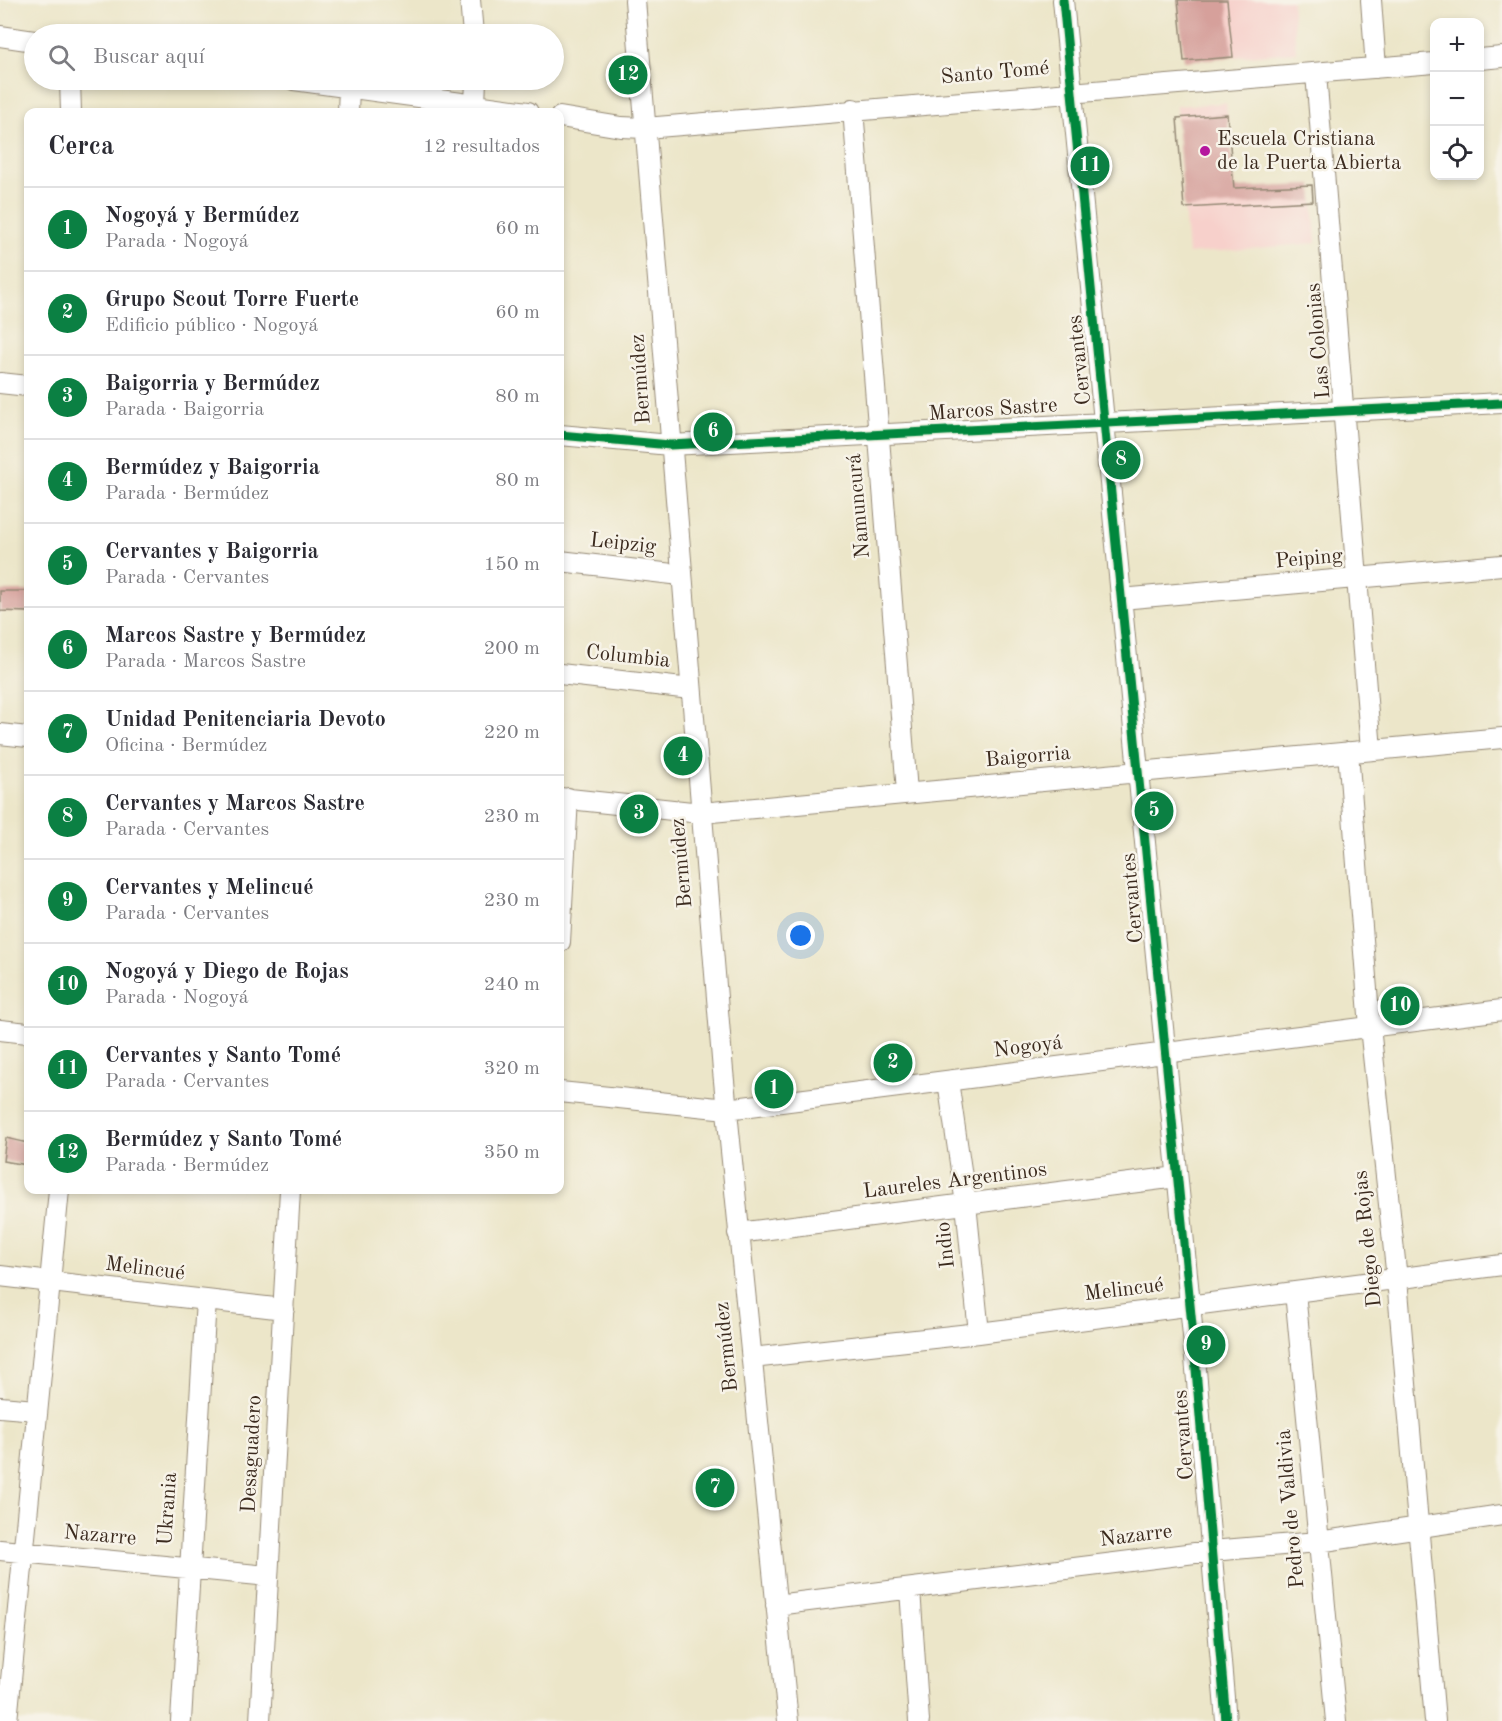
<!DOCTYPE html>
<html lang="es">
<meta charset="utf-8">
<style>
body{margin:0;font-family:"Old Standard TT",serif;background:#f7f7f7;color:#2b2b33}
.controls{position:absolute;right:18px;top:18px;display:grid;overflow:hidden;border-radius:12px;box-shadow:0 3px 9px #0003}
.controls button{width:54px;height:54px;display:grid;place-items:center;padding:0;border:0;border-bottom:2px solid #e1e1e2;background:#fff;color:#2b2b33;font:30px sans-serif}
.you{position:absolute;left:801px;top:936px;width:21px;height:21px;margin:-15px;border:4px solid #fff;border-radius:50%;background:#1a73e8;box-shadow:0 0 0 9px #1a73e833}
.badge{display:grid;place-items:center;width:39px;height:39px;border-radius:50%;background:#0b8043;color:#fff;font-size:20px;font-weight:700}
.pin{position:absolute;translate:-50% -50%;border:3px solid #fff;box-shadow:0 2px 6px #0006}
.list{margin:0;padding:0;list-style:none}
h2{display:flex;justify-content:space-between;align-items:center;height:78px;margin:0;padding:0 24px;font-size:26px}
h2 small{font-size:20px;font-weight:400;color:#7c7c81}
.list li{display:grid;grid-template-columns:39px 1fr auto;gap:18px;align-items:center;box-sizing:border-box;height:84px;padding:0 24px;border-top:2px solid #e1e1e2}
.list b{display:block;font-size:22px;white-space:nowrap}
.list p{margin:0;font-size:20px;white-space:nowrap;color:#7c7c81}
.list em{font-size:20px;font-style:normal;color:#7c7c81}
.icon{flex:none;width:33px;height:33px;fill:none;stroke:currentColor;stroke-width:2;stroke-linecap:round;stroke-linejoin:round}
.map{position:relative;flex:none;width:1502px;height:1721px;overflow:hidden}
.search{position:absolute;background:#fff;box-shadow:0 3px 9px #0003;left:24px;top:24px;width:540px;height:66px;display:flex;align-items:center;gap:15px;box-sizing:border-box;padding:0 21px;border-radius:33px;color:#7c7c81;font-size:22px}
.panel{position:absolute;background:#fff;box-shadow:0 3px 9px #0003;left:24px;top:108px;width:540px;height:1086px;border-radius:12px}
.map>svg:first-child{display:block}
.built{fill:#f7d0cb}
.building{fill:#d6a09b}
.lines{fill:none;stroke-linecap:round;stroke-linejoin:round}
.minor-casing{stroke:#948874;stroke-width:22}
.minor{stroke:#fff;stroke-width:20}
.cycleway-casing{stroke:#f7f3e8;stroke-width:13}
.cycleway{stroke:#00873e;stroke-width:9}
.poi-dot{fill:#b5179e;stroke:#f7f3e8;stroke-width:2}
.labels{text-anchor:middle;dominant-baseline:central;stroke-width:5;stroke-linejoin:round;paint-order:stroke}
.street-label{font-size:21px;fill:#3b2a1e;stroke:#f7f3e8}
.poi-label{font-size:21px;fill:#3b2a1e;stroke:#f7f3e8;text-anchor:start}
</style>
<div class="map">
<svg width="1502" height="1721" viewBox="0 0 1502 1721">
<rect width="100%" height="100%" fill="#f7f3e8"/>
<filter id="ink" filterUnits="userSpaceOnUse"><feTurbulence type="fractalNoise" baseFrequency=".0167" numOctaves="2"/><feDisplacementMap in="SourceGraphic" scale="12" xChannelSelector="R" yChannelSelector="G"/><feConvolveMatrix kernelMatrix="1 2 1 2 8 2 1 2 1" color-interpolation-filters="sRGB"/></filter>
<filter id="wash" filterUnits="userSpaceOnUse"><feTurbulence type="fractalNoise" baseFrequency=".008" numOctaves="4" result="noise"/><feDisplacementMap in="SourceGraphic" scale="24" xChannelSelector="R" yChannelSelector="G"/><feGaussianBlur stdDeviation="1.35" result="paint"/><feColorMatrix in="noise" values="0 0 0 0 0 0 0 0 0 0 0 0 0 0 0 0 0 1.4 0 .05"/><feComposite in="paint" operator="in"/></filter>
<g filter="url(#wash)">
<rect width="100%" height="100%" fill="#ece6c9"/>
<!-- built -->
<path class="built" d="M1178,0H1292L1296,52L1184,61Z
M1226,103L1234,188L1312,185L1316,243L1188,254L1176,106Z"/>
<g id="blocks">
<!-- building -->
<path class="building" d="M1178,0H1227L1233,57L1184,61Z
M1227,114L1234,188L1312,185L1313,201L1184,208L1177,118Z
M0,591H28V612L0,611Z
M6,1138L28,1143V1165L3,1161Z"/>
</g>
</g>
<g filter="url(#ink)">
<use href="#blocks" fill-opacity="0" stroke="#948874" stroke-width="1.5"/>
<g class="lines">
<!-- minor casing -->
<g class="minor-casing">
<path id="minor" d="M470,0L473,34
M635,0L723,1071L788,1721
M1063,0L1194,1346L1226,1721
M1371,0L1376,68
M0,36L34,41
M1480,59L1502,57
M1316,74L1371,750
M70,80L71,112
M294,80L528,112
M475,104L476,80
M853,109L907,792
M348,112L349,88
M560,117L621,127L645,128L1434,63
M0,383L28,386
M560,435L670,445L1502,403
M560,561L681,575
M1121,599L1502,565
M560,674L691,689
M0,734L28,737
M1348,752L1370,1027L1397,1279L1435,1721
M560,798L701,813L1502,738
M560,942L568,798
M0,1030L28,1033
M948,1081L966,1204L979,1333
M560,1092L727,1109L1502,1010
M738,1233L1177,1177
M0,1276L284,1309
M1295,1292L1336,1721
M752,1358L979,1333L1502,1265
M0,1407L36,1410
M0,1550L268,1576
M910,1589L919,1721
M776,1605L1211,1551L1318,1542L1502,1515
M7,1721L59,1190
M181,1721L206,1300
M260,1721L290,1190"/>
</g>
<!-- minor -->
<use href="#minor" class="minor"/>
<!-- cycleway casing -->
<g class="cycleway-casing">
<path id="cycleway" d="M1063,0L1194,1346L1226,1721
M560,435L670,445L1502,403"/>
</g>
<!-- cycleway -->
<use href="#cycleway" class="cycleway"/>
</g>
</g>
<!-- markers -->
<circle class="poi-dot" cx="1205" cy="151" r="6"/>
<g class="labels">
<!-- street labels -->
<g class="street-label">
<text transform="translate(995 73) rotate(-5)">Santo Tomé</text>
<text transform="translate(1319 341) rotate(-95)">Las Colonias</text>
<text transform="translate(1080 360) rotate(-96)">Cervantes</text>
<text transform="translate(641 379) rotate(-94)">Bermúdez</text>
<text transform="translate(993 410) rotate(-4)">Marcos Sastre</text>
<text transform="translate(859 506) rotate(-95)">Namuncurá</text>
<text transform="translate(623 544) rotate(6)">Leipzig</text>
<text transform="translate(1309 559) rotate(-5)">Peiping</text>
<text transform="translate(628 657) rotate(6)">Columbia</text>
<text transform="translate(1028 757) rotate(-5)">Baigorria</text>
<text transform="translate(682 863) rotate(-95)">Bermúdez</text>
<text transform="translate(1133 898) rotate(-95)">Cervantes</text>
<text transform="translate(1028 1047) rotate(-7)">Nogoyá</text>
<text transform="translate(955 1181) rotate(-7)">Laureles Argentinos</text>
<text transform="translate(1368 1239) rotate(-96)">Diego de Rojas</text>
<text transform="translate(946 1245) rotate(-96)">Indio</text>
<text transform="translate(145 1269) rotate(7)">Melincué</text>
<text transform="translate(1124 1290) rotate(-7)">Melincué</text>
<text transform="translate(727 1347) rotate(-96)">Bermúdez</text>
<text transform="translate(1184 1435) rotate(-94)">Cervantes</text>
<text transform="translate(252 1454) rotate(-87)">Desaguadero</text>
<text transform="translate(168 1509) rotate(-86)">Ukrania</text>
<text transform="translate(1291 1509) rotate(-95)">Pedro de Valdivia</text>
<text transform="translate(100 1536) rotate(5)">Nazarre</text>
<text transform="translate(1136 1536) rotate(-7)">Nazarre</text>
</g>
<!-- poi labels -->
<g class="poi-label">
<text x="1217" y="139">Escuela Cristiana<tspan x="1217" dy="24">de la Puerta Abierta</tspan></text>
</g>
</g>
</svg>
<div class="controls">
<button>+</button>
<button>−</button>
<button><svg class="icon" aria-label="locate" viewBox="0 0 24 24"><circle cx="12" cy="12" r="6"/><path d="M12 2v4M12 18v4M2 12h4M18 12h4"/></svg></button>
</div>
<div class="you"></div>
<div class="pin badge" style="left:774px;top:1089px">1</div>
<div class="pin badge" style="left:893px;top:1063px">2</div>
<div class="pin badge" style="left:639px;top:814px">3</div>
<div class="pin badge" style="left:683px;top:756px">4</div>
<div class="pin badge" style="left:1154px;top:811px">5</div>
<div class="pin badge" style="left:713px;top:432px">6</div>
<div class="pin badge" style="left:715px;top:1488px">7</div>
<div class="pin badge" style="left:1121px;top:460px">8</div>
<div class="pin badge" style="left:1206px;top:1345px">9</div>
<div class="pin badge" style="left:1400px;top:1006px">10</div>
<div class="pin badge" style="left:1090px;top:166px">11</div>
<div class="pin badge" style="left:628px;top:75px">12</div>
<div class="search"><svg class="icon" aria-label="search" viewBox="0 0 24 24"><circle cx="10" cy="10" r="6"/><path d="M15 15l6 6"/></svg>Buscar aquí</div>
<section class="panel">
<h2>Cerca<small>12 resultados</small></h2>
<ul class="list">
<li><span class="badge">1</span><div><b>Nogoyá y Bermúdez</b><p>Parada · Nogoyá</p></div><em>60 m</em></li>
<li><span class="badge">2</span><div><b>Grupo Scout Torre Fuerte</b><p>Edificio público · Nogoyá</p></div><em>60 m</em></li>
<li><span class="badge">3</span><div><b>Baigorria y Bermúdez</b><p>Parada · Baigorria</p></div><em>80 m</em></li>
<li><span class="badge">4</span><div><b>Bermúdez y Baigorria</b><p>Parada · Bermúdez</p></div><em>80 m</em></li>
<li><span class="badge">5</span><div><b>Cervantes y Baigorria</b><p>Parada · Cervantes</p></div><em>150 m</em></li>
<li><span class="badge">6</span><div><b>Marcos Sastre y Bermúdez</b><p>Parada · Marcos Sastre</p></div><em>200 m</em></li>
<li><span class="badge">7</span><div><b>Unidad Penitenciaria Devoto</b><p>Oficina · Bermúdez</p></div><em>220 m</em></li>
<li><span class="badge">8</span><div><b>Cervantes y Marcos Sastre</b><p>Parada · Cervantes</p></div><em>230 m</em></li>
<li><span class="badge">9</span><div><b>Cervantes y Melincué</b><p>Parada · Cervantes</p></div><em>230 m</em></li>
<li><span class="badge">10</span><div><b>Nogoyá y Diego de Rojas</b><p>Parada · Nogoyá</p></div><em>240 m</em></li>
<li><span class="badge">11</span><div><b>Cervantes y Santo Tomé</b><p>Parada · Cervantes</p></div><em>320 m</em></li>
<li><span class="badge">12</span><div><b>Bermúdez y Santo Tomé</b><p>Parada · Bermúdez</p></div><em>350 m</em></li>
</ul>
</section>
</div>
